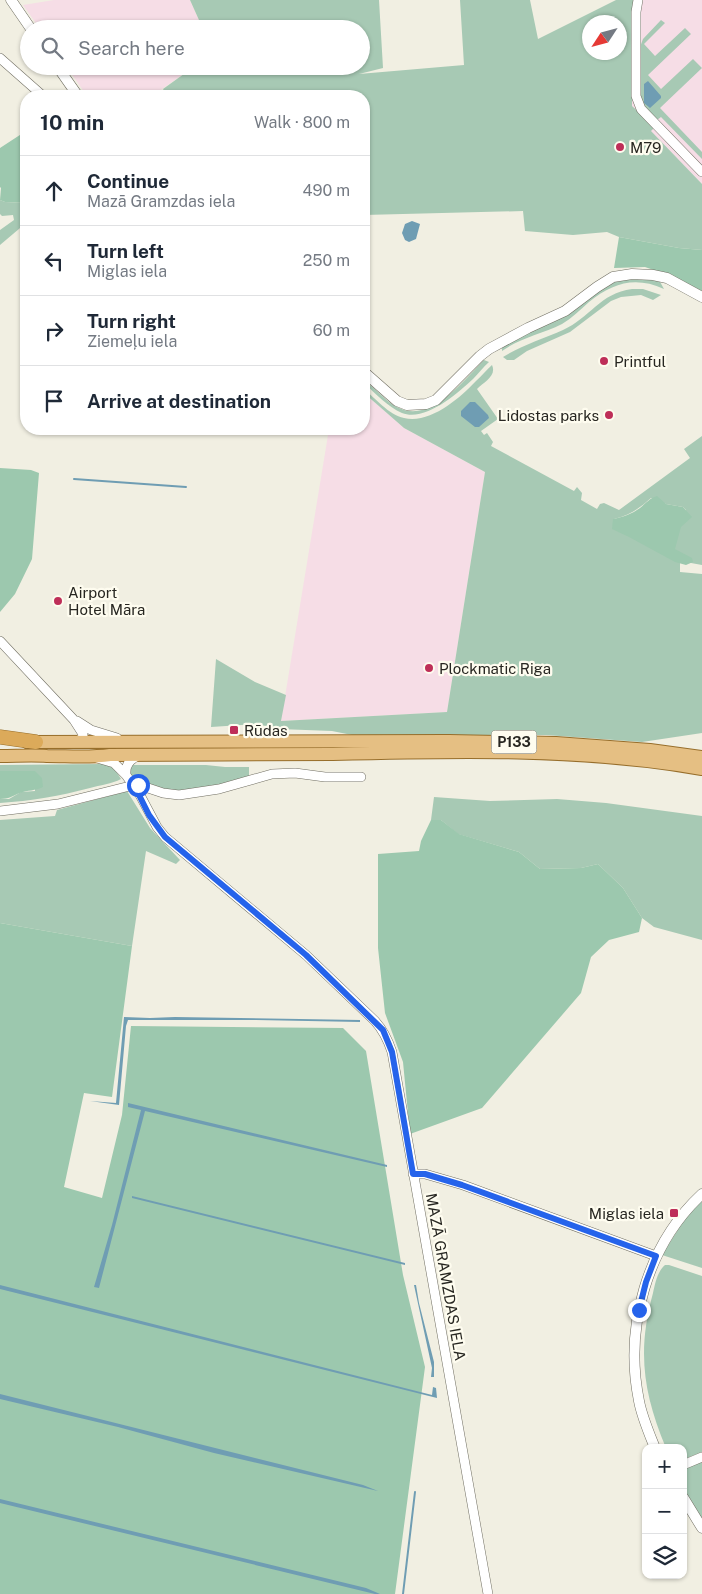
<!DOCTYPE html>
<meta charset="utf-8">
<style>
body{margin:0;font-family:"Public Sans",sans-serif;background:#f6f6f7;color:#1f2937}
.controls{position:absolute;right:15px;bottom:15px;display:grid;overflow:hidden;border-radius:10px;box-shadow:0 1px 4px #0004}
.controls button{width:45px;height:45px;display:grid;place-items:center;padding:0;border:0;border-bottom:1px solid #e0e1e3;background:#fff;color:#1f2937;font:25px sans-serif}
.compass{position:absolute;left:582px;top:15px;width:45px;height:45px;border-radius:50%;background:#fff;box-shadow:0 1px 4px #0004;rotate:234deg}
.stop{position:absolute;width:15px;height:15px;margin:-11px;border:4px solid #2563eb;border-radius:50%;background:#fff}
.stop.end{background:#2563eb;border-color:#fff;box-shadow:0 1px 5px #0008}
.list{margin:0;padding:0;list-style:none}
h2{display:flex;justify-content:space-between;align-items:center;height:65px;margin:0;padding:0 20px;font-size:21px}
h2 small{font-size:16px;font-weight:400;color:#747a83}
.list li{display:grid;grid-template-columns:32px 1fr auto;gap:15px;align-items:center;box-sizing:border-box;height:70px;padding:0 20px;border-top:1px solid #e0e1e3}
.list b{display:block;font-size:19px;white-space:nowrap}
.list p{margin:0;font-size:16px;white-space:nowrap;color:#747a83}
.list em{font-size:16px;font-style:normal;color:#747a83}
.icon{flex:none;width:28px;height:28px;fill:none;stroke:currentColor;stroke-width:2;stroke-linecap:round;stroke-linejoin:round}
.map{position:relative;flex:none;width:702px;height:1594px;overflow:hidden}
.search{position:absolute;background:#fff;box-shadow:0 1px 4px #0004;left:20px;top:20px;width:350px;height:55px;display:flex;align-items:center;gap:12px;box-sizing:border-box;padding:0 18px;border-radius:28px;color:#747a83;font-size:19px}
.panel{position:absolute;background:#fff;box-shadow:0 1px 4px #0004;left:20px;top:90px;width:350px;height:345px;border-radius:20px}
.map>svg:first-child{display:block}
.industrial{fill:#f6dde6}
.green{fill:#a7c9b4;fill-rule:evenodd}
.forest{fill:#9cc8ae}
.water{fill:#6f9db3}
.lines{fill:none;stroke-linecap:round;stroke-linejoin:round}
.stream{stroke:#6f9db3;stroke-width:2}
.minor-casing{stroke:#706e62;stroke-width:10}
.tertiary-casing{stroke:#706e62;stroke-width:11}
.primary-casing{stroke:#976e2b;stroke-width:14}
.trunk-casing{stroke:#976e2b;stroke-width:15}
.minor{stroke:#fff;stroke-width:9}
.tertiary{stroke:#fff;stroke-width:10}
.primary{stroke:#e5bf83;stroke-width:12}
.trunk{stroke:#dcaa5a;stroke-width:14}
.route{stroke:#2563eb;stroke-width:6}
.poi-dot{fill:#be2e58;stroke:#fefcef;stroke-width:2}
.labels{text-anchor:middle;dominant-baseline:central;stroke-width:4.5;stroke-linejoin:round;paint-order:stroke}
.shield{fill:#fefcef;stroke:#68665f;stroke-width:1}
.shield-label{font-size:14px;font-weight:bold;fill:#272621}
.poi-label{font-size:15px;fill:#272621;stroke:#fefcef;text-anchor:start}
.street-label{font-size:15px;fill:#272621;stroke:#fefcef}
</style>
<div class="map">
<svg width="702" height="1594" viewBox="0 0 702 1594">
<rect width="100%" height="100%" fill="#f1efe2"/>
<!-- industrial -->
<path class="industrial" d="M54,0H190L203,29H40L23,5Z
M633,0H702V184L643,123L632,106Z
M66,66H195L152,96H87Z
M364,393L404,428L485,472L447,712L281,721L329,429H364Z"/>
<!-- green -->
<path class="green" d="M190,0H379L383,68L359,74L464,65L460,0H530L538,39L616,0H633L632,106L655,127L651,131L702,184V250L679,248L619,237L607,232L573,235L525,231L523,211L364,215V96H167L163,89L195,66H361V29H203ZM590,22H620V52H590Z
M661,20L665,23L644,44L655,56L685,28L691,34L648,75L661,89L693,59L702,68L660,108L702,152V159L661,117L657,120L641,105L640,95V47L643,39Z
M0,200L5,202L26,203V223L0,245V230L14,220L13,215L2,216L0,214Z
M623,278L659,280L664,289C635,276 613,283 589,302C580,310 572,318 562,324C542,334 520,338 502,351V346L604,286Z
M632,289H643L661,295L653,300L641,295L621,297L611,301L570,332L527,351L514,360H507L503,357C522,345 543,339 563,330C590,318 600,293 632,289Z
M484,360L489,362C483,367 479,373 473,379C457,394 425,422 402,413C388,407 376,394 365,384L370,385C379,392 387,402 397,407C430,425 464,380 484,360Z
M492,365C497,376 484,382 477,389L498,419L481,431L484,435L487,433L493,442L491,446L574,491L577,487L582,493L581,500L597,509L600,504L604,503L619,510L690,458L684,449L702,436V565L680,561V572L702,574V733L642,742L546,735H352L332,731L279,729L257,724L211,727L216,659L255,682L286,695L281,721L447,712L485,472L404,428L364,393V389C375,398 389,415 404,418C430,424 459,399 476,381C482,376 486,370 492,365ZM651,498L666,504L683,507L686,510L661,545L614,519C630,515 640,508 651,498Z
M103,764L114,768L121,779C112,784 100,785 90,788C60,796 31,801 0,803V799H9L21,792L35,791V771H0V765Z
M133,765H206L225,767H249V778L221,786L171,792L139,782L132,777L130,773L131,766Z
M127,791L150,828L180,860L176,864L146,851L132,946L0,923V820L55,816L57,810Z
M434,797L490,801L557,799L606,803L702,816V940L654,927L642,918L623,888L598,864L581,868L540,869L519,852L458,834L441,820H431Z
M702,1199V1268L662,1255L684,1220Z
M665,1265H669L702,1276V1452L685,1459H683V1448H666C643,1393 637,1351 653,1293C655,1284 657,1272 665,1265Z
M702,1461V1521L683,1489V1469Z"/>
<!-- forest -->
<path class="forest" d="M26,131V203L5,202L0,200L1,188L0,187V148Z
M619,237L679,248L702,250V291L674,277L645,267L614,268Z
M0,468L31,470L39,473L32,559L15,594L0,612Z
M657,496L666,504L683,507L692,517L681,527L675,549L692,558L693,562L686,565L675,562L629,537L612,529L613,519C623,517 632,514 640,508C646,503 650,498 657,496Z
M0,771H35L42,778L43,787C35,791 28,790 20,793C12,796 9,799 0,799Z
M431,820H441L459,834L519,852L540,869L581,868L598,864L623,888L642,918L639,932L609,940L591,957L581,993L482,1108L410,1134L403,1062L385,1013L378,948V854L419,851L421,841Z
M0,923L132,946L112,1097L84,1093L64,1187L102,1198L122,1115L131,1026L343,1028L366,1051L403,1275L425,1367L395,1594H0Z"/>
<!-- water -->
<path class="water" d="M648,81L661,96V98L650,108L644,103V84Z
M412,221L420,224L416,239L409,242L405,240L402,233L405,224Z
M470,402H475L488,415L489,418L479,427H475L461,416V411Z
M124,1017L150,1018L175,1017L360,1020V1022L256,1020H128L126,1026L119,1105L90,1101L116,1103Z
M128,1103L387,1165V1167L145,1111L99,1288L94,1287L112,1225L141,1110L128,1107Z
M132,1196L405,1263V1265L132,1198Z
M0,1285L432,1395L433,1387L436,1388L437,1398L0,1289Z
M414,1285H416L419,1303L434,1362V1377H431L432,1368Z
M0,1394L363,1485L378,1491L214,1453L118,1427L0,1399Z
M0,1499L366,1588L380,1594H375L0,1503Z"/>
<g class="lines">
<!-- stream -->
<path class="stream" d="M74,479L186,487
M403,1594L415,1492"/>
<!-- minor casing -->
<g class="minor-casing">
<path id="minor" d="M638,0L636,12V96L641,109L702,172
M0,58L43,96
M0,641L74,720L83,734V737L77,742
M77,721L91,730L117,738
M97,758L114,763L126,775L140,795L157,827L165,837L306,955L375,1021C384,1031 388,1040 392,1052L488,1594
M126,775C125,764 130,760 139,755
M0,811L58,804L134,785H139L163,793L179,795L219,789L272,774L295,773L325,777H361
M413,1174H425L463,1185L656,1256
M683,1465L702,1457"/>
</g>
<!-- tertiary casing -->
<g class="tertiary-casing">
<path id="tertiary" d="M11,0L31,29
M57,66L78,96
M364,372L397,401L407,405L426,404L436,400L480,356L489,349L528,328L565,311L597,287L613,277L632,274L653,275L667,278L702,297
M655,1448C649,1433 642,1417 639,1401C624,1327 647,1245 702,1194
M683,1497L702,1528"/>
</g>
<!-- primary casing -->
<g class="primary-casing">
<path id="primary" d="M27,742L449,741L556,743L650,750L702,757
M0,756C16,756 32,755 47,756C68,756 89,758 110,755C184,754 259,755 333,754C453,751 583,748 702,769"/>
</g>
<!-- trunk casing -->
<g class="trunk-casing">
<path id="trunk" d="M0,737L36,742"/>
</g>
<!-- minor -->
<use href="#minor" class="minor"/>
<!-- tertiary -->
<use href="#tertiary" class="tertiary"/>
<!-- primary -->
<use href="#primary" class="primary"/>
<!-- trunk -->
<use href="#trunk" class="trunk"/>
</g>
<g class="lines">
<!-- route -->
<path class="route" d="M138,785H134L149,815L165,837L306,955L383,1030L392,1052L413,1174H425L462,1185L656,1256L646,1282L639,1310"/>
</g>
<!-- markers -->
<g class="poi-dot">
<circle cx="620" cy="147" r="5"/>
<circle cx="604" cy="361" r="5"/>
<circle cx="609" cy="415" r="5"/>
<circle cx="58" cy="601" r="5"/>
<circle cx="429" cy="668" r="5"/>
<rect x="229" y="725" width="10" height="10" rx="2.5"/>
<rect x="669" y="1208" width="10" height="10" rx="2.5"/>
</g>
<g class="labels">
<!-- shield labels -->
<rect class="shield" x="491.5" y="730.5" width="45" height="23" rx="4"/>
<g class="shield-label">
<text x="514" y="742">P133</text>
</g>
<!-- poi labels -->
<g class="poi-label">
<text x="630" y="147">M79</text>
<text x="614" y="361">Printful</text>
<text x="599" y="415" text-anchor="end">Lidostas parks</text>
<text x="68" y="592">Airport<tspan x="68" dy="17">Hotel Māra</tspan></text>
<text x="439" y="668">Plockmatic Riga</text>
<text x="244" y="730">Rūdas</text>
<text x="664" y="1213" text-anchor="end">Miglas iela</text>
</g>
<!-- street labels -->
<g class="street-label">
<text transform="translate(446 1277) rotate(80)">MAZĀ GRAMZDAS IELA</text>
</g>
</g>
</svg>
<div class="controls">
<button>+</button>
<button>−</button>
<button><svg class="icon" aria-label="layers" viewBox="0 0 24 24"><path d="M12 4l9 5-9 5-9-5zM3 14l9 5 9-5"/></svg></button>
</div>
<svg class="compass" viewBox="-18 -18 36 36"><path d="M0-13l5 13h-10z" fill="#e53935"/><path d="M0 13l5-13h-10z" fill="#747a83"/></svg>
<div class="stop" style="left:138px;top:785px"></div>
<div class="stop end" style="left:639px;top:1310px"></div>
<div class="search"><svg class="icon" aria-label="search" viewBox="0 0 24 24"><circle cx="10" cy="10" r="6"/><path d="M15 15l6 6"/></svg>Search here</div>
<section class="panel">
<h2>10 min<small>Walk · 800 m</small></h2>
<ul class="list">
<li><svg class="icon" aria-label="ahead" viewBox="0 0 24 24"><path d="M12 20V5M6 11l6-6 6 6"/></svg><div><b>Continue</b><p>Mazā Gramzdas iela</p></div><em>490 m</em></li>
<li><svg class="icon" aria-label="left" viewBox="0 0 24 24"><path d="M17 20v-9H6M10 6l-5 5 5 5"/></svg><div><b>Turn left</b><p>Miglas iela</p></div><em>250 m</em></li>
<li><svg class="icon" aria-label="right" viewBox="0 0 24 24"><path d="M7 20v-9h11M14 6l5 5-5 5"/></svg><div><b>Turn right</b><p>Ziemeļu iela</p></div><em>60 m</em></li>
<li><svg class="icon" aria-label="arrive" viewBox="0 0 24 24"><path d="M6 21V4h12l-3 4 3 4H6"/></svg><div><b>Arrive at destination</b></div></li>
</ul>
</section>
</div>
